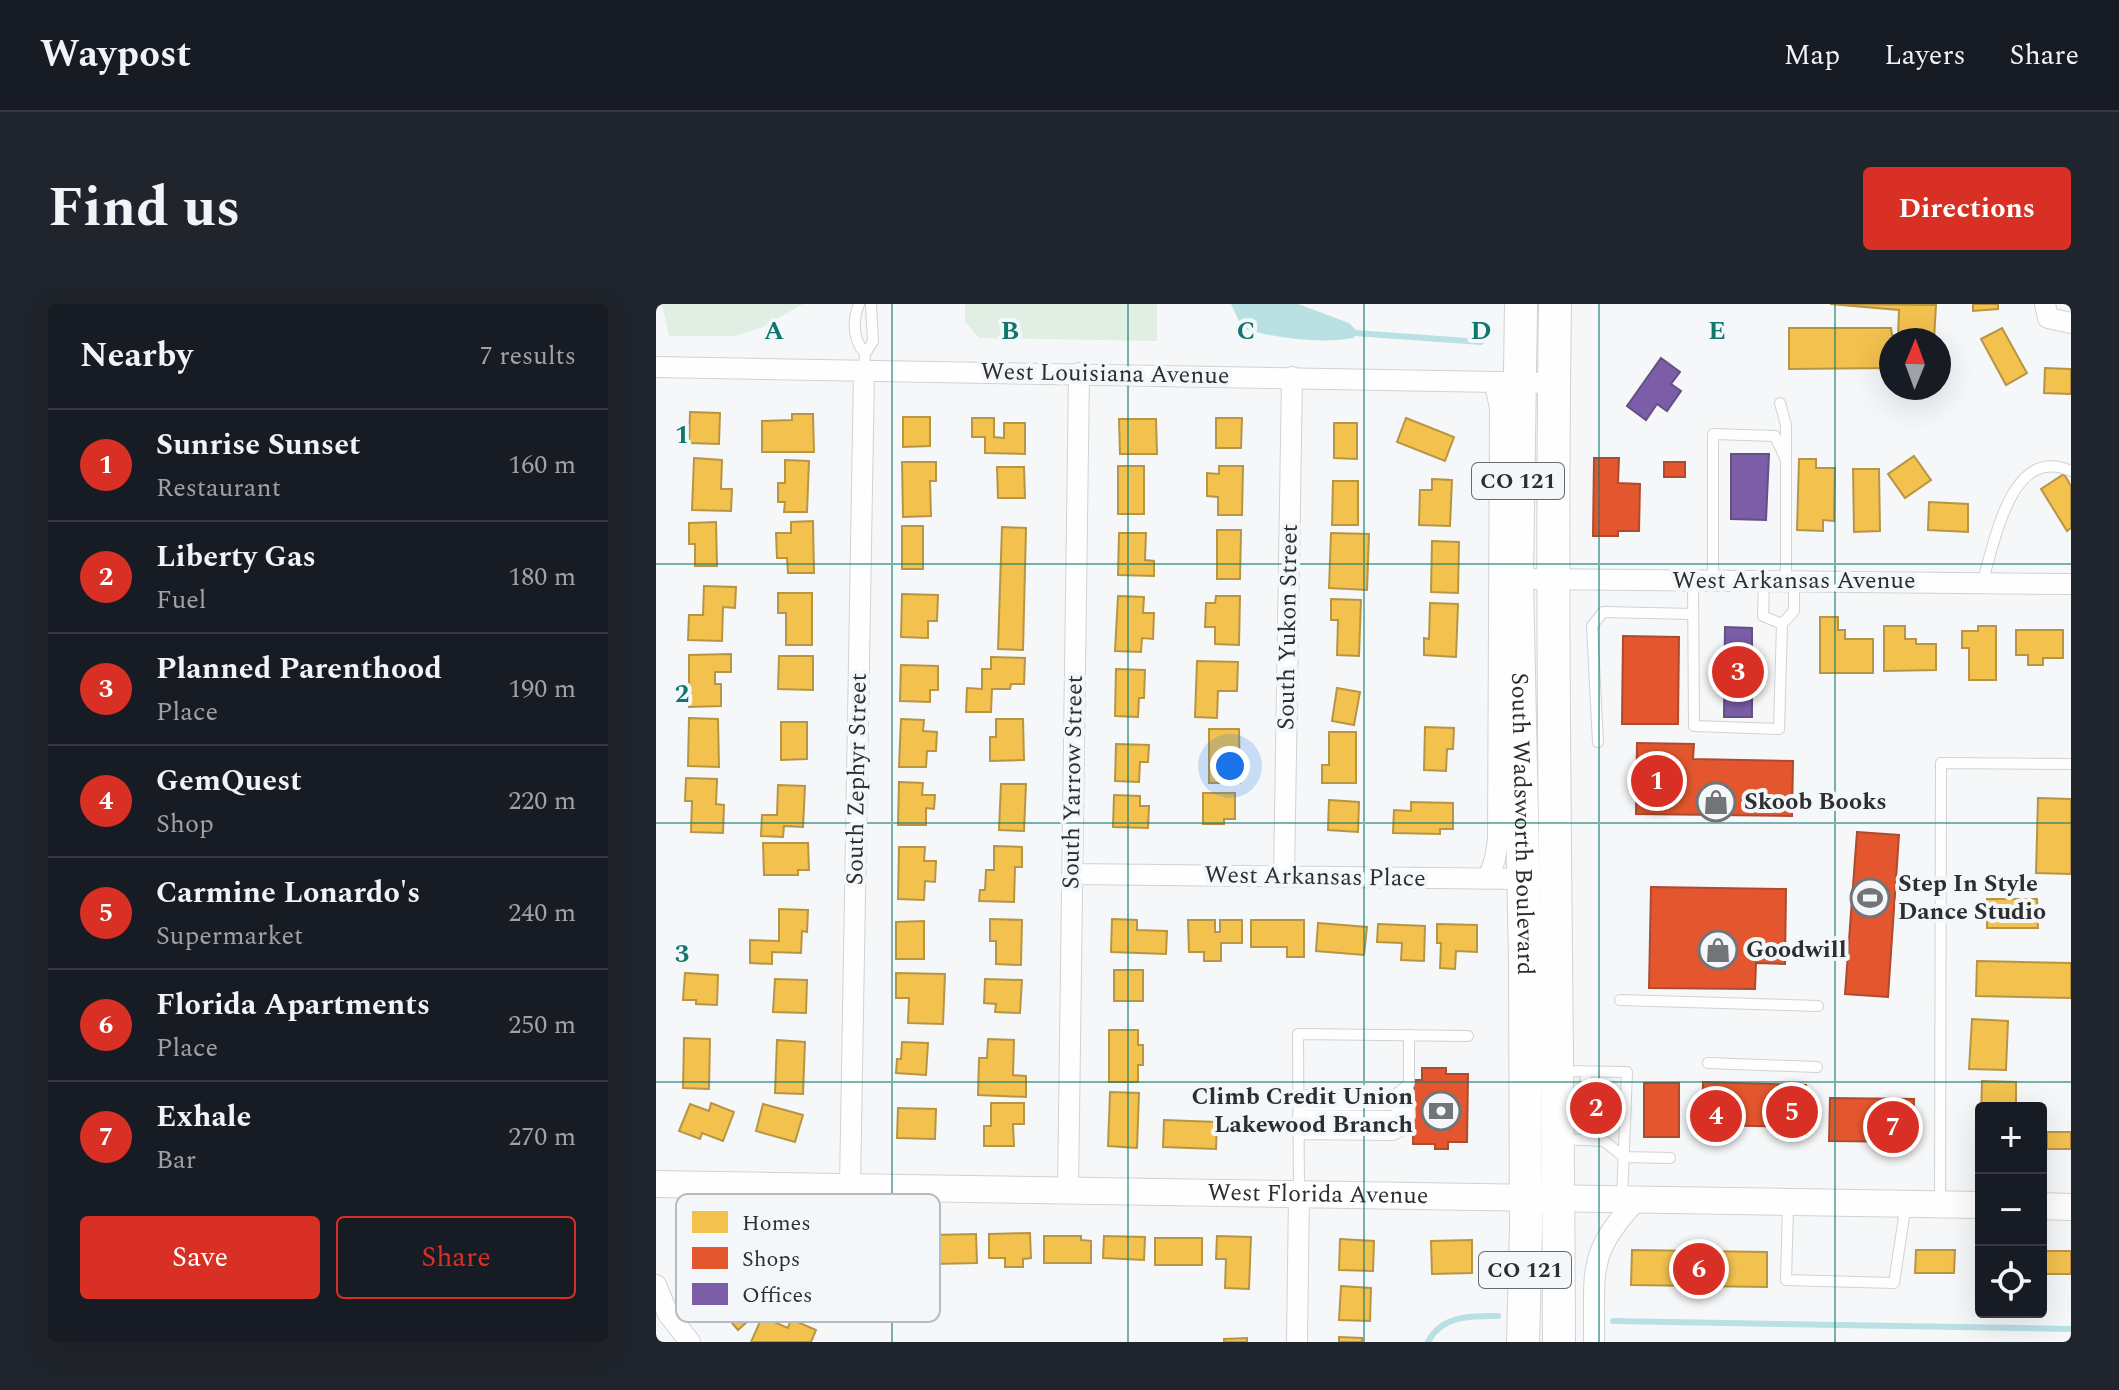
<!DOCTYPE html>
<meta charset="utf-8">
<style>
body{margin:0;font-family:Spectral,serif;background:#20242c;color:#f1f3f6}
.controls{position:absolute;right:24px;bottom:24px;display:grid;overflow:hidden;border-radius:8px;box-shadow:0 8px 32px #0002}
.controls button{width:72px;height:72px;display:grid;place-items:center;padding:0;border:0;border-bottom:2px solid #363941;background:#171b24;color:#f1f3f6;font:40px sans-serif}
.compass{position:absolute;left:1223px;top:24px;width:72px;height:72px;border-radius:50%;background:#171b24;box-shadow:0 8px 32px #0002;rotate:1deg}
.you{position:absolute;left:574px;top:462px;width:28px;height:28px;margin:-20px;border:6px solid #fff;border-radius:50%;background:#1a73e8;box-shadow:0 0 0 12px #1a73e833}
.badge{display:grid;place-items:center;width:52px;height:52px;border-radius:50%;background:#d93025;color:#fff;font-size:26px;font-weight:700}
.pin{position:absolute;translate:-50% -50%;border:4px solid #fff;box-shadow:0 2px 8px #0006}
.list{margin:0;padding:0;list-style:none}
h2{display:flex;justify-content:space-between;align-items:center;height:104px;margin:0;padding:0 32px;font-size:34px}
h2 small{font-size:26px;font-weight:400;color:#9ea1a6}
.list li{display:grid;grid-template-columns:52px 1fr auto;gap:24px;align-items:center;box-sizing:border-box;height:112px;padding:0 32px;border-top:2px solid #363941}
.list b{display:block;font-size:30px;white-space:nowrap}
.list p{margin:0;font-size:26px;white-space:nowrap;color:#9ea1a6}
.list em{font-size:26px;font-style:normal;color:#9ea1a6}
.actions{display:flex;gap:16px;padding:24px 32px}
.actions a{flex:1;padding:18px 0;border:2px solid #d93025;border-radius:8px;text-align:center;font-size:28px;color:#d93025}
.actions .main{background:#d93025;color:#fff}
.icon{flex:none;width:44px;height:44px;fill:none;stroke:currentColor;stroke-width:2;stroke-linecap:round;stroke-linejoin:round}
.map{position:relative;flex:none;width:1415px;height:1038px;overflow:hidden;border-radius:8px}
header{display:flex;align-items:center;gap:48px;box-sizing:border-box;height:112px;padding:0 40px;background:#171b24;border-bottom:2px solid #363941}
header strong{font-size:38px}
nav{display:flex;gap:44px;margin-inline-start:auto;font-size:28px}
.intro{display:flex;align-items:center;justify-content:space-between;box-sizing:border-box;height:192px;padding:0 48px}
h1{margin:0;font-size:56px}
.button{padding:20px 36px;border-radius:8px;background:#d93025;color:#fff;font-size:28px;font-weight:700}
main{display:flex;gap:48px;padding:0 48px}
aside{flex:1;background:#171b24;border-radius:8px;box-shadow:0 8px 32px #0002}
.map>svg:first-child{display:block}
.green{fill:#e0eee4}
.water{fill:#b9e0e3}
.homes{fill:#f2c14e;stroke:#b79545;stroke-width:2}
.shops{fill:#e4572e;stroke:#ad4b2f;stroke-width:2}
.offices{fill:#7b5ea7;stroke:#645083;stroke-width:2}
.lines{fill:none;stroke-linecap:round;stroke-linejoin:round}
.stream{stroke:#b9e0e3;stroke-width:6}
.service-casing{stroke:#d0d2d3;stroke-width:12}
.minor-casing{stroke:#d0d2d3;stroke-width:22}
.tertiary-casing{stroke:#d0d2d3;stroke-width:28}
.primary-casing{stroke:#d0d2d3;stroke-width:34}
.service{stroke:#fefefe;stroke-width:10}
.minor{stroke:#fefefe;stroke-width:20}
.tertiary{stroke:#fefefe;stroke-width:26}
.primary{stroke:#fefefe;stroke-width:32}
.grid{fill:none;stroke:#0f766e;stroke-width:2;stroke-opacity:0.55}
.labels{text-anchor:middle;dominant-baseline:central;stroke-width:8;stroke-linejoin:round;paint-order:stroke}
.shield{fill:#f4f7fa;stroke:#696a6d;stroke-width:2}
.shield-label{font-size:22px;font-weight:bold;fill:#2d2e30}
.street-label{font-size:24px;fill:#2d2e30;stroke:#f4f7fa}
.poi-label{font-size:24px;font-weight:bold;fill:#2d2e30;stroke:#f4f7fa;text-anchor:start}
.key{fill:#f4f7fa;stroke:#b8bbbd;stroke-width:2}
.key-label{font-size:22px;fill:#2d2e30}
.grid-label{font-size:26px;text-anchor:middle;font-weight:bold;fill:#0f766e;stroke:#f4f7fa;stroke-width:8;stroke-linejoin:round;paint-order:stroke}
</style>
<header>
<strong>Waypost</strong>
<nav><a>Map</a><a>Layers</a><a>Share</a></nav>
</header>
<div class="intro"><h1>Find us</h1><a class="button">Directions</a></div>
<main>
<aside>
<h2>Nearby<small>7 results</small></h2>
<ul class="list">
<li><span class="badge">1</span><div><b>Sunrise Sunset</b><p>Restaurant</p></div><em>160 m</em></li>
<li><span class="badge">2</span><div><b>Liberty Gas</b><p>Fuel</p></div><em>180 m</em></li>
<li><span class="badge">3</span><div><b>Planned Parenthood</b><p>Place</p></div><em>190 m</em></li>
<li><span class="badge">4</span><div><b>GemQuest</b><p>Shop</p></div><em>220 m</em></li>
<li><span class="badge">5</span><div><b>Carmine Lonardo's</b><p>Supermarket</p></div><em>240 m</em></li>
<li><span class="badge">6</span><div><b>Florida Apartments</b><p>Place</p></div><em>250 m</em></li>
<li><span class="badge">7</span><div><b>Exhale</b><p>Bar</p></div><em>270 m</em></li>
</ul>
<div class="actions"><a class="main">Save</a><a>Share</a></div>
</aside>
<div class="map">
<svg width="1415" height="1038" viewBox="0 0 1415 1038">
<rect width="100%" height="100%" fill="#f5f7f9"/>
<!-- green -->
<path class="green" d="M6,0H147L107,23L79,32H13Z
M309,0H501V37L323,34L309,18Z"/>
<!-- water -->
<path class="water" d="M575,0H642L693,19L700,26L698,34C663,40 622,34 587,25Z"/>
<!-- homes -->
<path class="homes" d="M1174,0L1280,1L1278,36H1235V64L1133,65V24H1235L1236,31L1242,33L1243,6Z
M1317,0H1342V5L1317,7Z
M1346,24L1371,69L1350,81L1325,35Z
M1389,64L1415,65V90L1388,89Z
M34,108L64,109L63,140L33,139Z
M136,110H157L158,148H106V117L136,116Z
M247,113H274V142L247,143Z
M316,114H338V133L348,134V119H369V150L329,149V133H316Z
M560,114H586L585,144H560Z
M750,114L798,133L789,157L741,138Z
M463,115H500L501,150H464Z
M678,119H701V155L678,154Z
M1258,152L1275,176L1249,194L1232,170Z
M38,154L66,156L65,185H76L75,207L36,206Z
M1143,155H1160V164H1179L1178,217L1167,216V227L1141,226Z
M129,156L153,157L151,208H128L129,198H122V179H129Z
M246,158H280V177H274L275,212L247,213Z
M462,162H488V210H462Z
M563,162H587L586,211H562V193L551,192V169L563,170Z
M341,163H368L369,194H342Z
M1197,165H1223L1224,227L1198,228Z
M1408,170L1415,182V224L1411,227L1385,185Z
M776,175L796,176L794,222L763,221L764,186H776Z
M677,177H702V221H676Z
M1273,198L1312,200V228L1272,226Z
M157,217L158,269H132L131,254H121L120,229H135V218Z
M60,218L61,262H39V240H33V219Z
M246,222H267V265H246Z
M346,223L370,224L367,346L342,345Z
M561,226H585L584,275H561Z
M463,229H490L489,256L498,257V272L462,271Z
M675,229L713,230L711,286L673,284Z
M776,237L803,238L802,289L775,288Z
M48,282L80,283L79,304L67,303L66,337L32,336L33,311H47Z
M122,289H156V341H130V309H122Z
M246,290L282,291L281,317H272V334L245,333Z
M462,292L488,293L487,309H498L497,335L486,334L485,348L459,347Z
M560,292H584L583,341L559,340V323H549L550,299H559Z
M675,295L705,296L703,352L681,351L682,316H675Z
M774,299L802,300L800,353L768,351V334L773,335Z
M1164,313H1182V326H1189V335H1217V369H1164Z
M1228,322H1249V335H1260V340H1280V366L1228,367Z
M1322,322H1340V376H1313V344H1306V327H1322Z
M1360,326H1407V354H1387V361H1372V351H1360Z
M75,350V368H59V380H65V402L33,403V351Z
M123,352H157V386L122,385Z
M335,353L369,354L368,380H355L354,385H336L335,408H310L311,384L326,385V365H335Z
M541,357L582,358L581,387H562L561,414L539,413Z
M245,361L282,362V386H274V398L244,397Z
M460,365L489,366L488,394H483L482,413L459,412Z
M681,384L704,388L698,421L676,417Z
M33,414L62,415L63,463L32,462Z
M245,415L268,416L267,427L281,428L280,447H271L270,463H243Z
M340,415H367L368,456L334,457V433H340Z
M125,418H151V455L125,456Z
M769,423L798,424L797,445H791L790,467L768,466Z
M553,425H583L584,479H553Z
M673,428H700V479H666V461H673Z
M460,440L493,441L492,458H484L483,478L459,477Z
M30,474L61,475L60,500L68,501L67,529L35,528L36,497H29Z
M243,478L267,479L266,491H279L278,505L270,504V521H242Z
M345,480H370L368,527L343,526Z
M122,481L149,482L147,523L128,522L127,533L105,532L106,511H121Z
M547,489H579V515H568V520H547Z
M458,491L484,492V502H493L492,524L457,523Z
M1382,494L1415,495V570L1380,569Z
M673,496L703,498L702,528L672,526Z
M755,498L797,499V525H784V530L737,529L738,506L755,507Z
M107,539H152L153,566H142V571H108Z
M338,542L366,543V563H359L358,598L323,597L324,586H329L330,566H338Z
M243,543H269L268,557H280L279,578L269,577L268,596L242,595Z
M1331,595H1381L1382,624H1331Z
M123,605L152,606L151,628L146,627L145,649L116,648V660L94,659V636L123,637Z
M334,615L366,616L365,661L340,660V637H334Z
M456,615L481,616V626L511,627L510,650L455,648Z
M532,616H559V628H564V616H586V639H565V657H548V648H533Z
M595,616H648V653H631V643H595Z
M268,617V655H240V618Z
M662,619L711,623L708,651L660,647Z
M722,620L769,622L768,657L745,656L746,639L721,638Z
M781,620L821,621V648L800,647L799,665L784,664L785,639H781Z
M1321,657L1415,659V694L1320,692Z
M458,666H487V697H458Z
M29,669L62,671L61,701L40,700V696H27Z
M240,669L289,670L287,720L252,719L253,694H240Z
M119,675L151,676L150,709L117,708Z
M329,675L366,676L364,709L339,708L340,700L328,699Z
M1316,715L1352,717L1350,766L1313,765Z
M453,726H482V741H487V761H482V778H453Z
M28,734L54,735L53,785L27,784Z
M332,735L358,736L357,771L370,772V793L322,791L323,754H331Z
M121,736L149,738L147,790L119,789Z
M246,738L272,739L270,771L240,769L241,755H245Z
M1326,777L1360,778V804H1325V852H1324Z
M454,788L483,789L481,844L452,842Z
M55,799L78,808L67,837L46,829L44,835L23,827L34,800L53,807Z
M335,799H368V820H357L358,842H328V822H335Z
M107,800L147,811L139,838L100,827Z
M242,804L280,805L279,835L241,834Z
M508,816L561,818L560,845L507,843Z
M1391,828H1415V845H1391Z
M374,929L375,954L367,955V963H349V954H333V930Z
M320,930L321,959L277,960L276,931Z
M388,932H425V936L435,937V959H388Z
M448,932L489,933L488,956L447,954Z
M561,932L595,933L593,985L569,984L570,955H560Z
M499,934H546V961H499Z
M684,935L718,937L717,967L683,966Z
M816,936V969L776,970L775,937Z
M976,946L1111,948V983L975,981Z
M1260,946H1299L1298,969H1259Z
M1385,947H1415V970H1385Z
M67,969L101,1009L82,1026L48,986Z
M685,982L715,984L714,1017L683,1016Z
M106,1013L132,1024L135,1015L160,1026L155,1038H95Z
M683,1033L706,1034V1038H683Z
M591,1034V1038H568V1035Z"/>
<!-- shops -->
<path class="shops" d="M938,154H963L962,179L984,180L983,227H962V232H937Z
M1008,158H1029V173H1008Z
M967,332L1023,333L1022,420H966Z
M981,439L1038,440L1037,455L1137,457L1136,512L980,510Z
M1201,528L1243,531L1232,693L1189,690Z
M995,583L1130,585L1129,660L1100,659L1099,685L993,684Z
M766,764H790V770H812L811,838H792V845H779V840H757L758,776H766Z
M1047,778L1150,781L1149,823L1046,821Z
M988,779H1023V833H988Z
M926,786L954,787L953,822H926Z
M1174,794L1258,795L1257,838L1173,837Z"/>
<!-- offices -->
<path class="offices" d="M1005,54L1024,68L1015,80L1025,87L1011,107L1001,100L990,116L971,102Z
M1075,150H1113L1110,216L1075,215Z
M1069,323L1096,324V413H1068Z"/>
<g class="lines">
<!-- stream -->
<path class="stream" d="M699,29L825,38
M957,1017L1415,1025
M772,1038C786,1011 815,1012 842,1012"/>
<!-- service casing -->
<g class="service-casing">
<path id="service" d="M203,0C196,18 197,35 209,50
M208,67L209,50L217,37L215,0
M1124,99L1130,121V152
M1037,276L1038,422L1123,425L1126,320L1107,312L1108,277
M1057,277V130L1119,132L1130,156V277
M1326,279C1339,239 1354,140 1415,167
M1126,320L1138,307V277
M942,438L936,322L947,308L1037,310
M964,696L1162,702
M1052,759L1161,763
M904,767L971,768L966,894
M929,786L930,768
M641,791L738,792L753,780V731
M642,801H741L753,792V788
M642,811L737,812L753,802
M642,820L738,822L753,812
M642,830L737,831L749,825L754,812L753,792
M905,835L948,837L968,853L1014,854
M643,890L642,730L812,732
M1284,899L1285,459L1415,460
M1132,901L1130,976L1238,979L1250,900"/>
</g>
<!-- minor casing -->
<g class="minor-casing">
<path id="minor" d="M1389,0L1392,14L1415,19
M0,63L898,79
M861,275L1415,280
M416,570L877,575
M628,573L636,73
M832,575L839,555L842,536L844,103L838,78
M194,883L208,67
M412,887L423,69
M0,981L12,1010L34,1038
M641,1038L643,890
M938,1038C939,968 930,949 981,896"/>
</g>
<!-- tertiary casing -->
<g class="tertiary-casing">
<g id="tertiary">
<path id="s1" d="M0,880L1325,901"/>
<path d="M1385,902L1415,903"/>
</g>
</g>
<!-- primary casing -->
<g class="primary-casing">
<g id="primary">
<path id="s2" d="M865,0L861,275L869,655L870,924L867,1038"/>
<path d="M899,0C894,346 902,692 903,1038"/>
</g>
</g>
<!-- service -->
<use href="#service" class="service"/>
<!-- minor -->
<use href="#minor" class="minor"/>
<!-- tertiary -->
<use href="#tertiary" class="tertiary"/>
<!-- primary -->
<use href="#primary" class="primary"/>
</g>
<!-- grid -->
<path class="grid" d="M236,0V1038M472,0V1038M708,0V1038M943,0V1038M1179,0V1038M0,260H1415M0,519H1415M0,778H1415"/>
<!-- icons -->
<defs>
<g id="shop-ring" transform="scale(2)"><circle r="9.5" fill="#f4f7fa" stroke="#737476" stroke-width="1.5"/><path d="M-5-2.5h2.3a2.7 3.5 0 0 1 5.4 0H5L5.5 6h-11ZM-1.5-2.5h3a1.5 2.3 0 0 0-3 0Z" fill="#737476"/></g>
<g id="stadium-ring" transform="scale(2)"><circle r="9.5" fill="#f4f7fa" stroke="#737476" stroke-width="1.5"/><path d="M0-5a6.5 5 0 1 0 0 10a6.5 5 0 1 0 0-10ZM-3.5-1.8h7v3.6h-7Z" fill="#737476"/></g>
<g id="bank-ring" transform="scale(2)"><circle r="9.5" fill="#f4f7fa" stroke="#737476" stroke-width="1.5"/><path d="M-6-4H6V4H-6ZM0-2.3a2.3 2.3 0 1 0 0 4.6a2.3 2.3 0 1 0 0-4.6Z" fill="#737476"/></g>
</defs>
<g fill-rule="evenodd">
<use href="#shop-ring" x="1060" y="498"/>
<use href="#stadium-ring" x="1214" y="594"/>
<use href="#shop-ring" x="1062" y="646"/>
<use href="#bank-ring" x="785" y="807"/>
</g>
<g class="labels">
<!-- shield labels -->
<g class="shield">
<rect x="816" y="159" width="92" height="36" rx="6"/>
<rect x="823" y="948" width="92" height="36" rx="6"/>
</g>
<g class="shield-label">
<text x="862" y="177">CO 121</text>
<text x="869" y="966">CO 121</text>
</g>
<!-- street labels -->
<g class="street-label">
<text transform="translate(449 70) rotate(1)">West Louisiana Avenue</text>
<text x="1138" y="277">West Arkansas Avenue</text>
<text transform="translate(632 323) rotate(-89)">South Yukon Street</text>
<text transform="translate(201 475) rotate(-89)">South Zephyr Street</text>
<text transform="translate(417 478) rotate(-89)">South Yarrow Street</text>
<text stroke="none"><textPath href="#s2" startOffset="520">South Wadsworth Boulevard</textPath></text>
<text transform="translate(659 573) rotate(1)">West Arkansas Place</text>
<text stroke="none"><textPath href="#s1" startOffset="662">West Florida Avenue</textPath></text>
</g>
<!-- poi labels -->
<g class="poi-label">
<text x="1088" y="498">Skoob Books</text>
<text x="1242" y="580">Step In Style<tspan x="1242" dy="28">Dance Studio</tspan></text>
<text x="1090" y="646">Goodwill</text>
<text x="757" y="793" text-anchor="end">Climb Credit Union<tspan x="757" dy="28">Lakewood Branch</tspan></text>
</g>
</g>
<!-- legend -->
<rect x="20" y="890" width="264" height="128" rx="12" class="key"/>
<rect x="36" y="907" width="36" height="22" fill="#f2c14e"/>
<rect x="36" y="943" width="36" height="22" fill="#e4572e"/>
<rect x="36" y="979" width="36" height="22" fill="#7b5ea7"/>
<g class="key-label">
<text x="86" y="926">Homes</text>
<text x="86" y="962">Shops</text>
<text x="86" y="998">Offices</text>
</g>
<g class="grid-label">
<text x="118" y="35">A</text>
<text x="354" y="35">B</text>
<text x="590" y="35">C</text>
<text x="825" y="35">D</text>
<text x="1061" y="35">E</text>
<text x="26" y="139">1</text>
<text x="26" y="398">2</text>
<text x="26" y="658">3</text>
</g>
</svg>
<div class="controls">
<button>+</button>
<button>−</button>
<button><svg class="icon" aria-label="locate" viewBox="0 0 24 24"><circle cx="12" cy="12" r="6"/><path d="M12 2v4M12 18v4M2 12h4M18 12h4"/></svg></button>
</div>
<svg class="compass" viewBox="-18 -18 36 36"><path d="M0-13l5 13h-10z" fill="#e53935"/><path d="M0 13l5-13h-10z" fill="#9ea1a6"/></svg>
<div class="you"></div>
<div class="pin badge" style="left:1001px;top:477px">1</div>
<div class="pin badge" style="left:940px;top:804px">2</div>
<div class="pin badge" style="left:1082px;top:368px">3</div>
<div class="pin badge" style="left:1060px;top:812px">4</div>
<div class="pin badge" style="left:1136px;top:808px">5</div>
<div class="pin badge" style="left:1043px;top:965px">6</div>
<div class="pin badge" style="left:1237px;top:823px">7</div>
</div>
</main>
